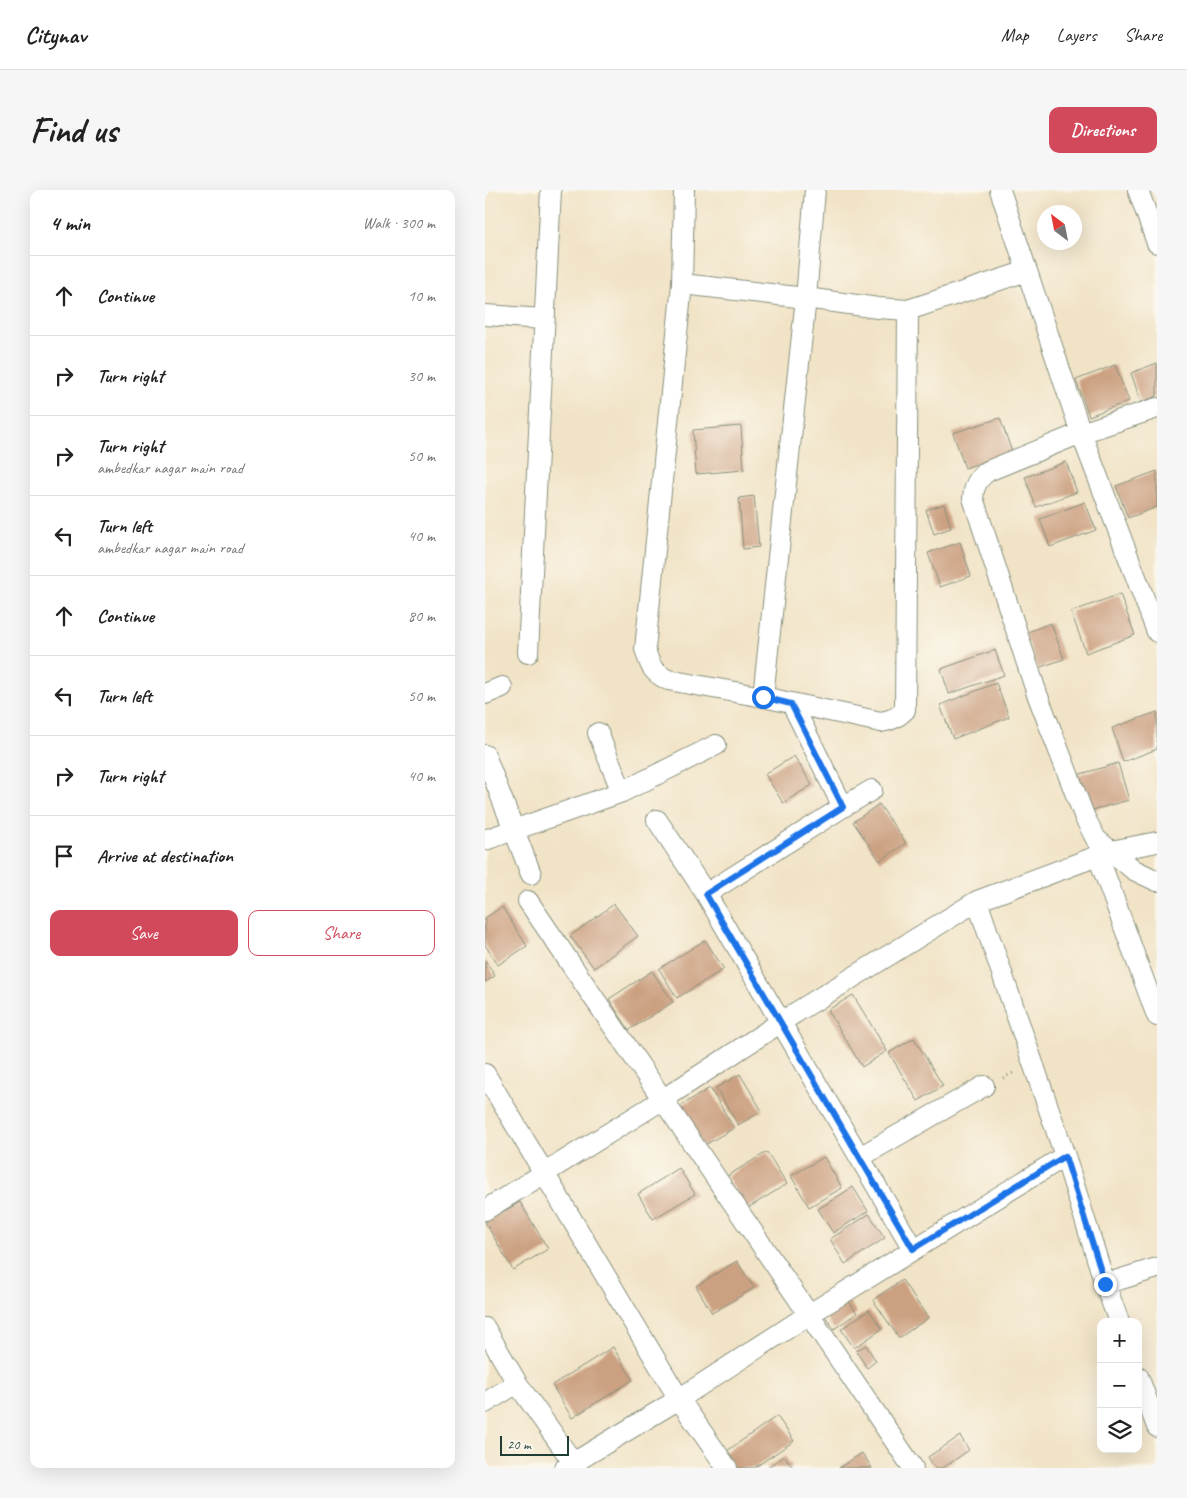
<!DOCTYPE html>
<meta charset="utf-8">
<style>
body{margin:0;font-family:Caveat,sans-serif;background:#f6f6f6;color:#222}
.controls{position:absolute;right:15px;bottom:15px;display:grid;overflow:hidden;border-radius:10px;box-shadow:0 5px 20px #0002}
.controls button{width:45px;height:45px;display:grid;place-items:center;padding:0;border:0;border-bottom:1px solid #e0e0e0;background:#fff;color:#222;font:25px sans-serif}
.compass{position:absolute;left:552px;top:15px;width:45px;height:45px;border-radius:50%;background:#fff;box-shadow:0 5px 20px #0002;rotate:328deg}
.scale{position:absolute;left:15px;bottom:12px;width:69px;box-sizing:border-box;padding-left:5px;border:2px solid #1f3d34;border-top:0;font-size:14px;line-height:18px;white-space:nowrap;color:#1f3d34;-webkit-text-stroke:4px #fbf7ec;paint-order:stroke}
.stop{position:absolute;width:15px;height:15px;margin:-11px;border:4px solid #1a73e8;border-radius:50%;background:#fff}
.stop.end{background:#1a73e8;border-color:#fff;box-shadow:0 1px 5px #0008}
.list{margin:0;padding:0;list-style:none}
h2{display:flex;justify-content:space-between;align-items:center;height:65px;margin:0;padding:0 20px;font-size:21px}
h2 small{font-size:16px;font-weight:400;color:#767676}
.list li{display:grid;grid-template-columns:32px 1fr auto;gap:15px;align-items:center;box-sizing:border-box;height:80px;padding:0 20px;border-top:1px solid #e0e0e0}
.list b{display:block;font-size:19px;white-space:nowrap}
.list p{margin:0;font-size:16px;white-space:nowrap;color:#767676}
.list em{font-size:16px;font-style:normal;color:#767676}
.actions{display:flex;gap:10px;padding:15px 20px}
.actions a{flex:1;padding:11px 0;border:1px solid #d1495b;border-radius:10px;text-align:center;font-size:18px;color:#d1495b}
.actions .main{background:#d1495b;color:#fff}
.icon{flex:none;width:28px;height:28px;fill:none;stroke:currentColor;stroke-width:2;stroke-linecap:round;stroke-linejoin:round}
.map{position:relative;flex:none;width:672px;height:1278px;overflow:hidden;border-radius:10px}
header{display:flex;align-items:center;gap:30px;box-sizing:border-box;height:70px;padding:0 25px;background:#fff;border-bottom:1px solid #e0e0e0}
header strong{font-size:24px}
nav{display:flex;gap:28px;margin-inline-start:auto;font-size:18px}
.intro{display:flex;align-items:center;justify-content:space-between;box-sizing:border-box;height:120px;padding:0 30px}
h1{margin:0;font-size:35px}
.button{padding:12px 22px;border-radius:10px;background:#d1495b;color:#fff;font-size:18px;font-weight:700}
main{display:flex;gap:30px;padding:0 30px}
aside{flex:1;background:#fff;border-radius:10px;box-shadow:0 5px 20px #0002}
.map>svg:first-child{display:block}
.building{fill:#cca182}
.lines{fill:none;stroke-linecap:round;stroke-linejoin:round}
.minor-casing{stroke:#88907d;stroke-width:22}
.path{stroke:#88907d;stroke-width:3;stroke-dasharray:1 4;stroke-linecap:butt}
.minor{stroke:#fff;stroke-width:20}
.route{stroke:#1a73e8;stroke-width:6}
</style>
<header>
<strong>Citynav</strong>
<nav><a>Map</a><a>Layers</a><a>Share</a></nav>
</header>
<div class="intro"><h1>Find us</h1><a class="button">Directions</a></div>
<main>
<aside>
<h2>4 min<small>Walk · 300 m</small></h2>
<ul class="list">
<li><svg class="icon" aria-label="ahead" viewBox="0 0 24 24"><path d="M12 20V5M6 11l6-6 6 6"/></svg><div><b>Continue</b></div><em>10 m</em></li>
<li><svg class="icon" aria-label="right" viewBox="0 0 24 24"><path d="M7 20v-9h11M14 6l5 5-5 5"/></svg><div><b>Turn right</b></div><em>30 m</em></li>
<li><svg class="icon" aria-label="right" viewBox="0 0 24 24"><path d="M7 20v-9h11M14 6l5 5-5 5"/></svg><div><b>Turn right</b><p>ambedkar nagar main road</p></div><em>50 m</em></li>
<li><svg class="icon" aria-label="left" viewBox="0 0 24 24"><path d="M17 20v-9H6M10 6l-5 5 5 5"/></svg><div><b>Turn left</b><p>ambedkar nagar main road</p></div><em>40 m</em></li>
<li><svg class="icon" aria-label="ahead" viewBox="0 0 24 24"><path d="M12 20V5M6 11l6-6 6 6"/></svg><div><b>Continue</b></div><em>80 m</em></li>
<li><svg class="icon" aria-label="left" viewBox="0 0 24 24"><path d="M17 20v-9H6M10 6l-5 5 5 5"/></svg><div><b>Turn left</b></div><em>50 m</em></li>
<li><svg class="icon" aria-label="right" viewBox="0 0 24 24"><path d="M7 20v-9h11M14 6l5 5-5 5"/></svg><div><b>Turn right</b></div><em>40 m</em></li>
<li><svg class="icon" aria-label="arrive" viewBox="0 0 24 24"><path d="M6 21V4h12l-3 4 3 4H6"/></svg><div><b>Arrive at destination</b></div></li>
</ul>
<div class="actions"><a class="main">Save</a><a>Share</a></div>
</aside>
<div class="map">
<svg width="672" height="1278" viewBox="0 0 672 1278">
<rect width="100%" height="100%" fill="#fbf7ec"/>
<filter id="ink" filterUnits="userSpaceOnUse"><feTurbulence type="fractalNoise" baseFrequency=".02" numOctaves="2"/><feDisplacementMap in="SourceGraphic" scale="10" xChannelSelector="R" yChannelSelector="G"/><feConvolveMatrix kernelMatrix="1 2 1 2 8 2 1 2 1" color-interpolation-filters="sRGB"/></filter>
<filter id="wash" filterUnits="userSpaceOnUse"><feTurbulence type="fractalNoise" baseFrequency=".0096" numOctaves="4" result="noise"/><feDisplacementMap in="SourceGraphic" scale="20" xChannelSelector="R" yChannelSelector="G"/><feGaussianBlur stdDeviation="1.12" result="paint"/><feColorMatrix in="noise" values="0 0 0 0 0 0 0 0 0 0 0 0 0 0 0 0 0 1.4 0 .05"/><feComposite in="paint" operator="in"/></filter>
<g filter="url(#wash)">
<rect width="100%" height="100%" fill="#f1e3c6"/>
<g id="blocks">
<!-- building -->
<path class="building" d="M672,173V206L656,212L646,183Z
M630,175L644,211L604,226L591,190Z
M515,228L527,262L480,278L468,243Z
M256,236L259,280L211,284L208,240Z
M581,272L592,302L551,317L540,287Z
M672,281V317L643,328L631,296Z
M269,306L274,357L258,359L254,308Z
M600,312L611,340L565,357L555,329Z
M459,314L466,338L449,344L441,320Z
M475,352L486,386L455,397L443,363Z
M635,404L650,445L601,463L586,422Z
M566,433L579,469L553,478L540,443Z
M510,460L519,485L464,504L456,479Z
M511,493L524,527L468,549L455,515Z
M672,522V559L638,572L627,538Z
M309,566L327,595L298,613L280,584Z
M633,573L644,610L600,622L589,586Z
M394,614L421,653L395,671L368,632Z
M129,714L153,746L109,778L85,746Z
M17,717L42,756L13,775L0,755V728Z
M220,750L239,779L192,808L174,779Z
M0,770L10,786L0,792Z
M167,781L188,812L144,840L124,809Z
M368,805L402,861L377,877L343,820Z
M429,848L458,896L433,911L404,863Z
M255,884L277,921L253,935L231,898Z
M225,898L249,938L218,956L195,916Z
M282,962L302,994L261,1019L242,986Z
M339,967L357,998L324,1017L306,986Z
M194,978L210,1004L168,1029L153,1004Z
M368,997L383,1021L348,1043L333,1019Z
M35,1012L63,1059L28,1080L0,1032Z
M384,1024L400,1048L360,1074L345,1049Z
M252,1071L269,1098L227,1123L211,1096Z
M417,1090L443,1128L414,1148L388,1110Z
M360,1106L372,1123L349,1139L337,1122Z
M384,1120L397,1139L369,1158L356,1139Z
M381,1155L391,1171L382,1178L371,1161Z
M128,1157L148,1190L87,1228L67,1195Z
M292,1226L309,1251L269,1278H249L239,1263Z
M475,1246L484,1260L458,1278H450L443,1267Z
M377,1263L387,1278H354Z
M300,1266L308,1278H281Z"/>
</g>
</g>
<g filter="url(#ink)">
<use href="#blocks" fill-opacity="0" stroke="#88907d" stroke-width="1"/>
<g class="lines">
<!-- minor casing -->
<g class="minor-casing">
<path id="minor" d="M515,0L596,243L672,442
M653,0L672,53
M197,94L321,108L393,118L423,120L420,520C412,528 406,530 396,532L278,507L183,490C167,482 165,476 160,459L197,94L199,0
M423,120L542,81
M0,125L59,129
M672,218L596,243L503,281C493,288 489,295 488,308L552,504L600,628L611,649L649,680L672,691
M43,463L66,0
M0,504L17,497
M278,507L321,108L330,0
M307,514L358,617
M113,543L137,602
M0,565L46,684
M387,600L358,617L221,704L428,1059
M172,630L221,704
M0,650L137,602L231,555
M613,666L672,826
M43,711L428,1278
M492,711L580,966L620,1094L634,1132
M0,884L194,1209L242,1278
M375,967L499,896
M0,1020L177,910L310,823L492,711L626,661L672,652
M620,1094L672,1078
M0,1138L32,1193L92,1278
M653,1186L672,1237
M0,1213L32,1193
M80,1278L194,1209L323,1125L580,966"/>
</g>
<!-- path -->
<path class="path" d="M518,888L530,882"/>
<!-- minor -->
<use href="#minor" class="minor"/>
</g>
</g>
<g class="lines" filter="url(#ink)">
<!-- route -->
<path class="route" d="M278,507L306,514L358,617L221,704L233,725L428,1059L580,966L620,1094"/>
</g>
</svg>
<div class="controls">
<button>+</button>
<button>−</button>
<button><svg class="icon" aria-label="layers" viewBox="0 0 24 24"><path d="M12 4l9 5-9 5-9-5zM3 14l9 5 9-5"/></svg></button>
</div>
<svg class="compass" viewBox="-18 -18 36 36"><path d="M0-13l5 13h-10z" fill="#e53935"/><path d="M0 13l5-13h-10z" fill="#767676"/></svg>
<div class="scale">20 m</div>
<div class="stop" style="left:278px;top:507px"></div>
<div class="stop end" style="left:620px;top:1094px"></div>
</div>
</main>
